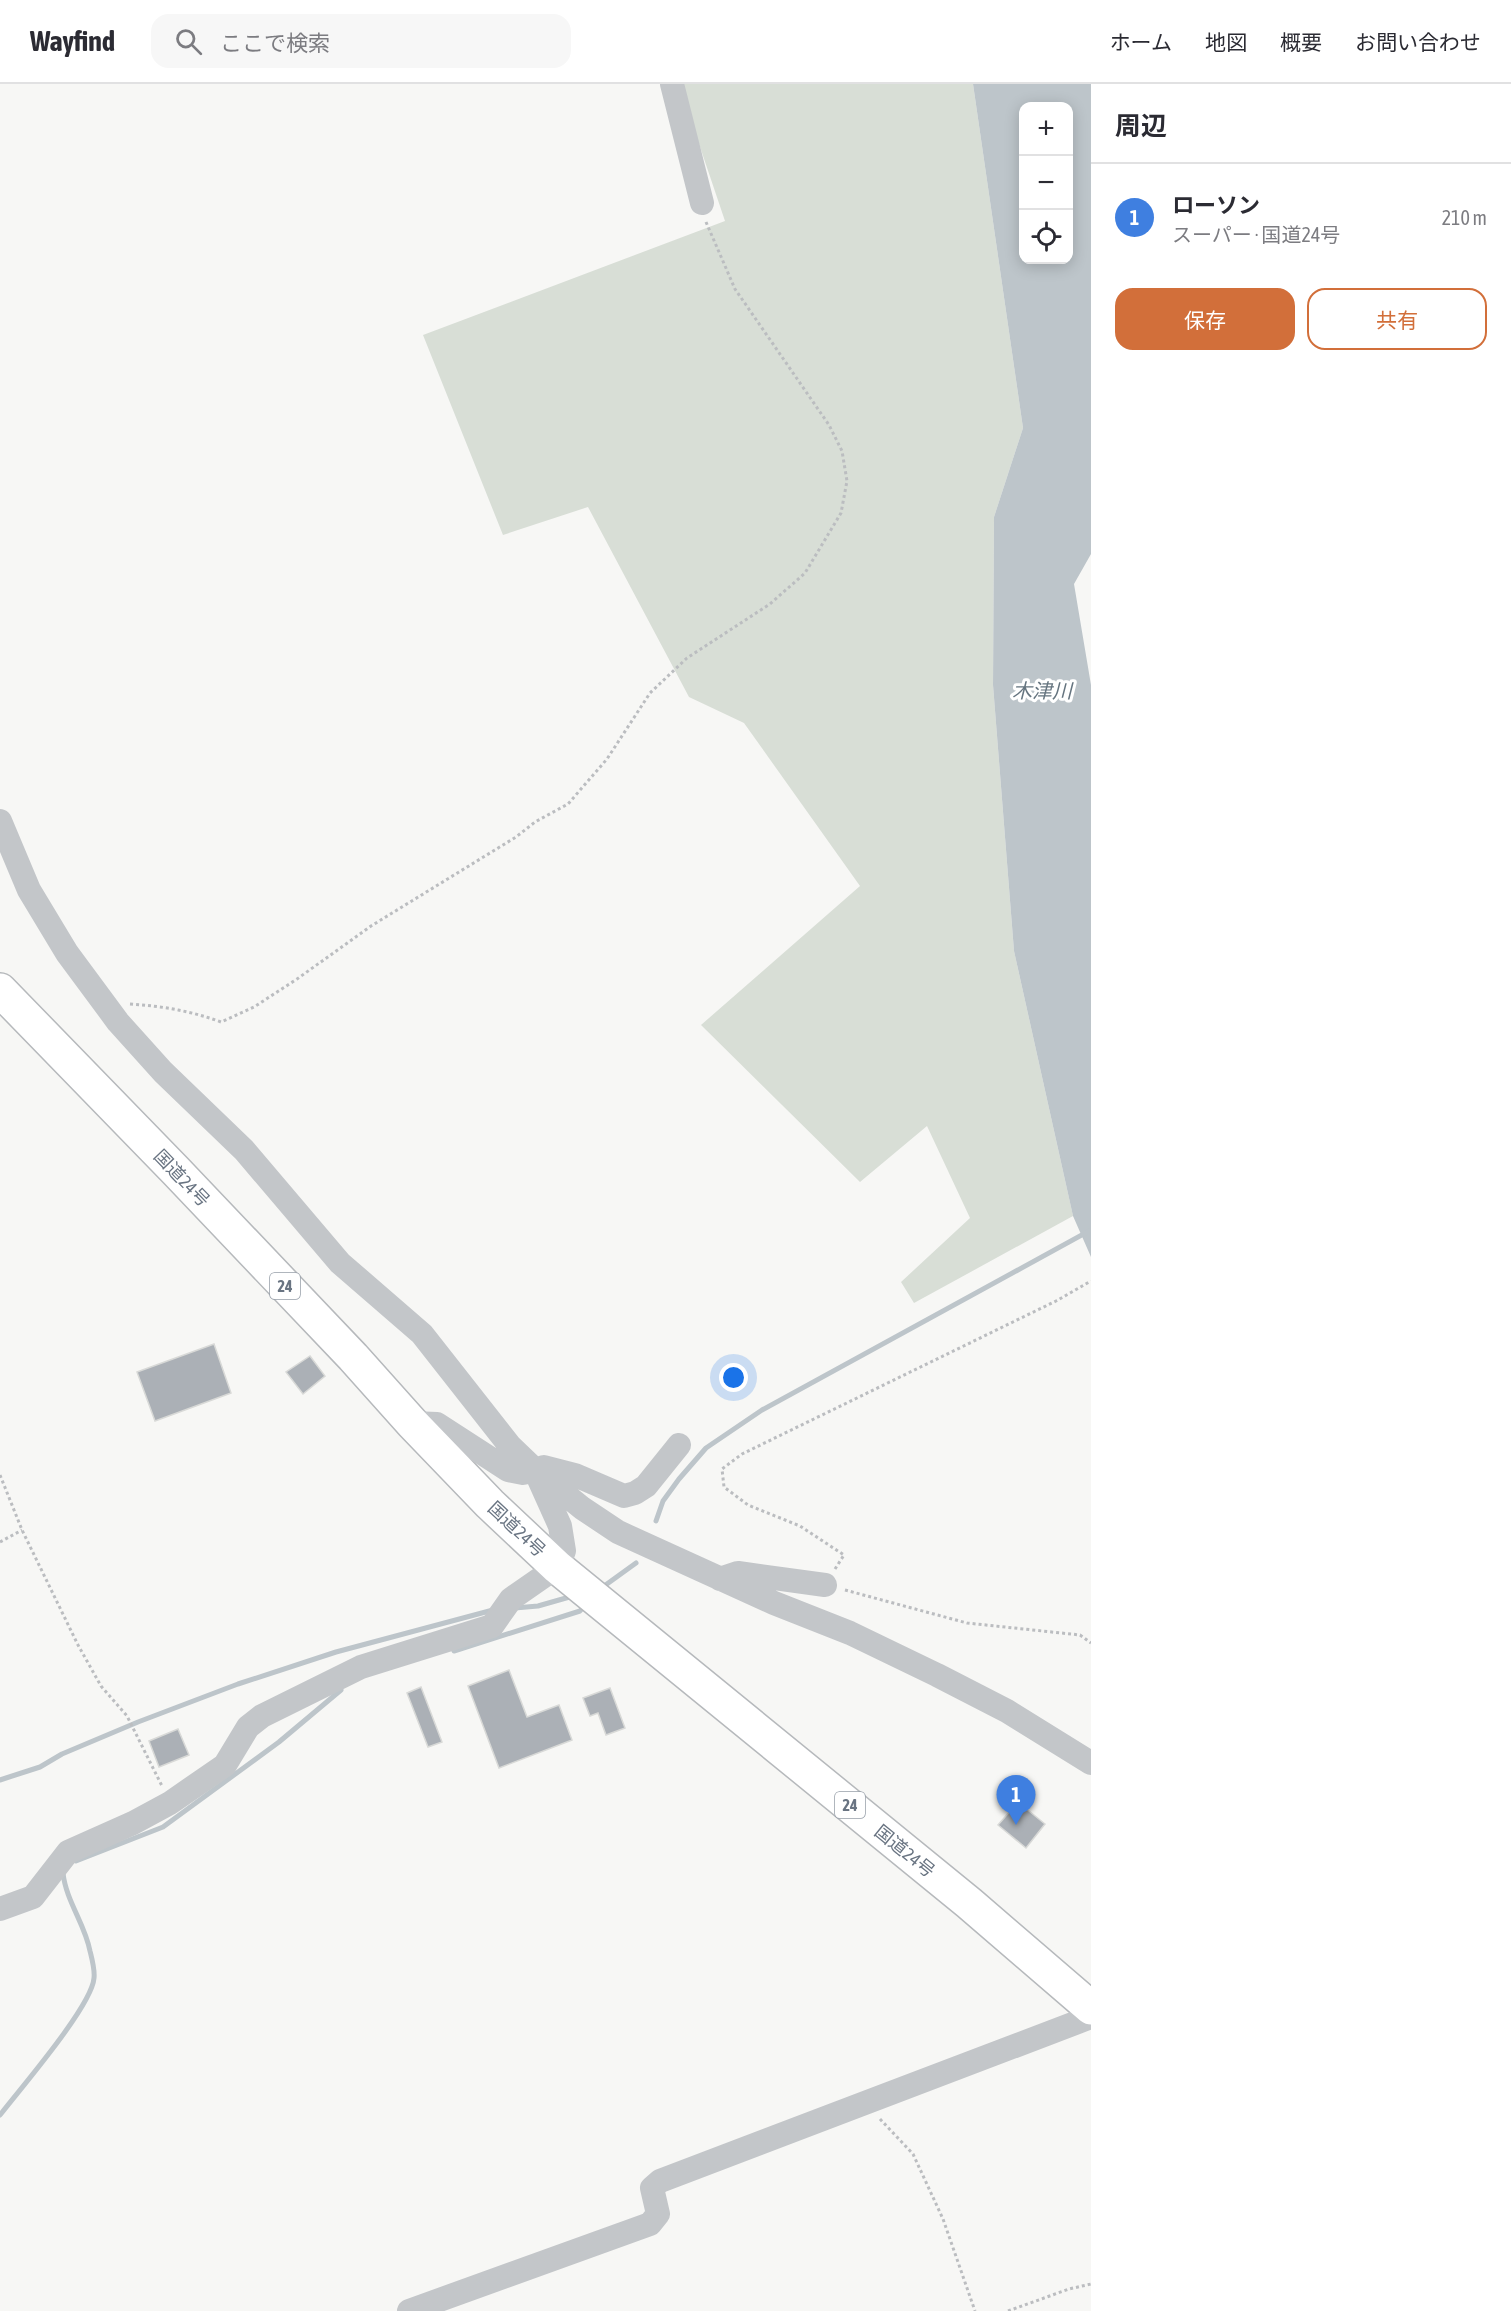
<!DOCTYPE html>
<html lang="ja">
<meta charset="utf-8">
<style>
body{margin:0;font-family:"Asap Condensed","Noto Sans JP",sans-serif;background:#f7f7f7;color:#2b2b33}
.controls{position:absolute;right:18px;top:18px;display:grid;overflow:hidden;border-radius:12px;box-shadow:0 3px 15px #0003}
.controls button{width:54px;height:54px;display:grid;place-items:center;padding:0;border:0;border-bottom:2px solid #e1e1e2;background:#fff;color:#2b2b33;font:30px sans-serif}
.you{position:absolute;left:734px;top:1294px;width:21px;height:21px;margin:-15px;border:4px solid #fff;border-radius:50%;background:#1a73e8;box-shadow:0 0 0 9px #1a73e833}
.badge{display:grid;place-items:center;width:39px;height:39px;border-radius:50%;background:#d26f3a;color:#fff;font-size:20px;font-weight:700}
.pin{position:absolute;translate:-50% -50px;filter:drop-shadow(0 2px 3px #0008)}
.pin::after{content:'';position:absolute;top:32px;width:21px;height:18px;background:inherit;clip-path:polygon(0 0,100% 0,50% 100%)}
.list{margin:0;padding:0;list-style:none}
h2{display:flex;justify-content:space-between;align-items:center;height:78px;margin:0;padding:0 24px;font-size:26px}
h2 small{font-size:20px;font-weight:400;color:#7c7c81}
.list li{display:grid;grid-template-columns:39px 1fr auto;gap:18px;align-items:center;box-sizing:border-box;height:108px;padding:0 24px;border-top:2px solid #e1e1e2}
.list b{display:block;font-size:22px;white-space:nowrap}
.list p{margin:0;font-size:20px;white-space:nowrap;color:#7c7c81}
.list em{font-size:20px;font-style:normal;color:#7c7c81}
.actions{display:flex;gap:12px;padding:18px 24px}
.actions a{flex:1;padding:14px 0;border:2px solid #d26f3a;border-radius:18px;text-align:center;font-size:21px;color:#d26f3a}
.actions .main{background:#d26f3a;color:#fff}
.icon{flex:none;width:33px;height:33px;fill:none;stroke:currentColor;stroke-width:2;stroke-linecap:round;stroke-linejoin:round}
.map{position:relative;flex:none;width:1091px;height:2227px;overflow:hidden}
header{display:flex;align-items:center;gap:36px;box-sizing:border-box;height:84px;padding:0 30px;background:#fff;border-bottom:2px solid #e1e1e2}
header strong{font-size:28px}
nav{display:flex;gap:33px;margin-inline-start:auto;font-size:21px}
.search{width:420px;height:54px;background:#f7f7f7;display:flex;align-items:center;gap:15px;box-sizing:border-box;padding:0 21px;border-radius:18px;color:#7c7c81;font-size:22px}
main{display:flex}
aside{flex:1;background:#fff}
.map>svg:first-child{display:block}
.green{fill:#d8ded6}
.water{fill:#bdc5ca;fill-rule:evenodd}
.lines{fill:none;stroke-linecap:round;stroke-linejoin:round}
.stream{stroke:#bdc5ca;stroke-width:5}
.building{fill:#abb0b6;stroke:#d8d9d7;stroke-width:1.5}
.highway-casing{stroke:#b6b9bc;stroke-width:36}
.path{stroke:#bbbdc0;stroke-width:3;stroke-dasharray:3 3;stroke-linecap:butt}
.minor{stroke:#c3c6c9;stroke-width:24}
.highway{stroke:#fff;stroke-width:33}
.labels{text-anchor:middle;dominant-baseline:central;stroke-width:6;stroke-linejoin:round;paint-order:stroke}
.shield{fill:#fff;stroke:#969ea8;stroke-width:1.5}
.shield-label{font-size:16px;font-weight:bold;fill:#697482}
.street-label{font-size:18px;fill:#697482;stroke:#fff}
.water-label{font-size:20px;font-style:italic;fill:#65747f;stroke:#fff}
</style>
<header>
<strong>Wayfind</strong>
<div class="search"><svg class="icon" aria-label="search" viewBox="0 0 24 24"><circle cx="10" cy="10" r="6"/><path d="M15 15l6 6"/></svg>ここで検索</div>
<nav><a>ホーム</a><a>地図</a><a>概要</a><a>お問い合わせ</a></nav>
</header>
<main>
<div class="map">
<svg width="1091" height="2227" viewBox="0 0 1091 2227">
<rect width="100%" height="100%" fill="#f7f7f5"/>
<!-- green -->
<path class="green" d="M683,0H973L1023,344L994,433L993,601L1014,867L1073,1132L914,1219L901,1198L970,1134L927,1042L860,1098L701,941L860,802L744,639L689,613L588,423L503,451L423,251L725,137L696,51Z"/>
<!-- water -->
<path class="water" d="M973,0H1091V470L1074,500L1091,601V1173L1073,1132L1014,867L993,601L994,433L1023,344ZM1024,22H1068V176H1024Z"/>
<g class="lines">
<!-- stream -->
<path class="stream" d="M656,1437L663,1417L679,1395L706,1364L762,1326L1091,1146
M600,1505L636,1479
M515,1524L538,1522L573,1512
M454,1567L580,1527L585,1521
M0,1696L40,1683L62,1670L138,1638L238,1600L336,1568L493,1526
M76,1777L163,1743L279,1658L341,1606
M0,2031C20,2005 92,1922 94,1894C95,1886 92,1875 90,1867C85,1840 66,1817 63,1789"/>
</g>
<!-- building -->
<path class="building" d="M214,1260L231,1309L155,1337L137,1288Z
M310,1272L325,1292L303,1310L286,1288Z
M509,1586L527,1633L559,1621L572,1656L499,1684L468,1602Z
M421,1603L442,1658L428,1663L407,1609Z
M610,1604L625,1644L606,1651L598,1629L590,1632L583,1614Z
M178,1645L189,1671L159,1683L149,1657Z
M1018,1718L1045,1740L1026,1764L998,1741Z"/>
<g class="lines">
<!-- highway casing -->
<g class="highway-casing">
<path id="highway" d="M0,906L176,1087L353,1273L412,1339L490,1420L557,1483L969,1819L1091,1924"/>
</g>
<!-- path -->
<path class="path" d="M130,920C162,922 191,927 221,938L254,923L297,895L371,842L516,753L535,738L568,720L607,675L650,609L687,574L770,520L805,489L841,429L847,397L842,367L829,341L735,205L706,138
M0,1391L22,1446L78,1561L101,1602L127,1632L162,1702
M0,1458L22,1446
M835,1485L844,1471L800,1442L748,1421L724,1403L722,1385L742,1370L1056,1217L1091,1197
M845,1506L967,1539L1080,1551L1091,1559
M880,2035L913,2070L943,2135L975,2227
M1008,2227L1069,2205L1091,2200"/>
<!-- minor -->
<path class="minor" d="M672,0L702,119
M0,737L29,806L67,869L118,938L163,988L244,1066L340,1179L422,1250L510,1362L534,1385L582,1424L618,1448L774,1519L850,1549L937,1591L1007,1627L1091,1679
M412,1339L437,1340L508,1386L523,1389L544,1383L575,1391L624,1412L635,1409L646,1402L679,1361
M720,1495L738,1489L825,1501
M0,1825L33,1813L68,1768L133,1739L170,1719L225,1681L248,1643L262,1632L361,1583L492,1542L511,1515L557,1483L564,1467L560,1442L538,1393
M409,2227L650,2140L658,2130L652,2104L660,2097L1091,1933"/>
<!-- highway -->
<use href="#highway" class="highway"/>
</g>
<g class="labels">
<!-- shield labels -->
<g class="shield">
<rect x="270" y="1189" width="30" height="26" rx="4.5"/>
<rect x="835" y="1708" width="30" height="26" rx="4.5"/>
</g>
<g class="shield-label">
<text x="285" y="1202">24</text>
<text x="850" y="1721">24</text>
</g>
<!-- street labels -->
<g class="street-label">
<text transform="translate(182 1094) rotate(46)">国道24号</text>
<text transform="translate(517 1445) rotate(43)">国道24号</text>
<text transform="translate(905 1767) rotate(39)">国道24号</text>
</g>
<!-- water labels -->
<g class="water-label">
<text x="1042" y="606">木津川</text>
</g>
</g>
</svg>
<div class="controls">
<button>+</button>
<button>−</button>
<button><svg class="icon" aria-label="locate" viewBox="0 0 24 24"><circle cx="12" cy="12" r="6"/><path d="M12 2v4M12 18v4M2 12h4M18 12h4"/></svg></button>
</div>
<div class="you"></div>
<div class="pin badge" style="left:1016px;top:1741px;background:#3f7fe0">1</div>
</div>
<aside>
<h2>周辺<small></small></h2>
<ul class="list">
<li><span class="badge" style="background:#3f7fe0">1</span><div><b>ローソン</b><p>スーパー · 国道24号</p></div><em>210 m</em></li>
</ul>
<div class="actions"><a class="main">保存</a><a>共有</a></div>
</aside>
</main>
